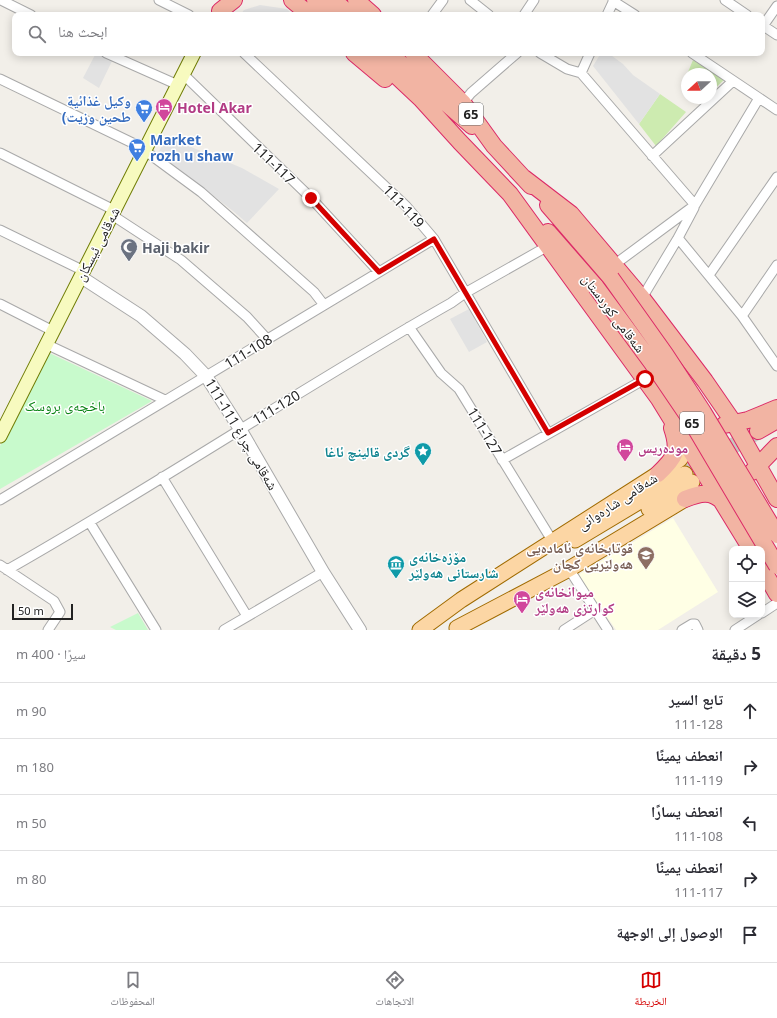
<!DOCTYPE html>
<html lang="ar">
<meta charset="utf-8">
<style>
body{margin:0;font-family:"Noto Sans","Noto Naskh Arabic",sans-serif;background:#f2f2f3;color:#2b2b33;direction:rtl}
.controls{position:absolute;right:12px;bottom:12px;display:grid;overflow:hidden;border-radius:8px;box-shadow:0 2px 10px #0003}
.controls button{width:36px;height:36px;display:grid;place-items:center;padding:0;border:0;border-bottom:1px solid #e1e1e2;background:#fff;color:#2b2b33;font:20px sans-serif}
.compass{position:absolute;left:681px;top:68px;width:36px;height:36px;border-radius:50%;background:#fff;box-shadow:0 2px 10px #0003;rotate:249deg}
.scale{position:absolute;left:12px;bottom:10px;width:61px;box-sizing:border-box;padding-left:4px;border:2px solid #222;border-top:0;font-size:11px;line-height:14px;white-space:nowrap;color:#222;-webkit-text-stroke:3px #fff;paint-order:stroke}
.stop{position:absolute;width:12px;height:12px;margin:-9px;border:3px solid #d40000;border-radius:50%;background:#fff}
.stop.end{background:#d40000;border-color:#fff;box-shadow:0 1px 4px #0008}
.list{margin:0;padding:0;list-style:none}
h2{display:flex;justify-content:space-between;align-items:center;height:52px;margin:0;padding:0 16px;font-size:17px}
h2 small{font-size:13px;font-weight:400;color:#7c7c81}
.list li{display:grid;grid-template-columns:26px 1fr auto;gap:12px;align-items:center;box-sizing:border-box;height:56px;padding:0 16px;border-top:1px solid #e1e1e2}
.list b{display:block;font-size:15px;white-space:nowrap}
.list p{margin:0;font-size:13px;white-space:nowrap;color:#7c7c81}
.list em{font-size:13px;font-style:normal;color:#7c7c81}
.icon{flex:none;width:22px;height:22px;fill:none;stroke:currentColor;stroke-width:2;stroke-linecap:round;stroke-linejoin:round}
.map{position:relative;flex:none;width:777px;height:630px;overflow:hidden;direction:ltr}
.search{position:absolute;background:#fff;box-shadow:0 2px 10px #0003;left:12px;right:12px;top:12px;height:44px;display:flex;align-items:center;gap:10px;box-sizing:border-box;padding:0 14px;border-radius:8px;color:#7c7c81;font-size:15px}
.sheet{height:332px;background:#fff}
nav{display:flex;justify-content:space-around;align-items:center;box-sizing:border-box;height:56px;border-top:1px solid #e1e1e2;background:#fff;font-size:11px;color:#7c7c81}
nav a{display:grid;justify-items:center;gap:2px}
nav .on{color:#d40000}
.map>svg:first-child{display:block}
.education{fill:#ffffe5}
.grass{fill:#cdebb0}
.park{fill:#c8facc}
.parking{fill:#e2e2e2}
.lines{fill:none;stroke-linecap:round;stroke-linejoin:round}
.trunk-tunnel{stroke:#c8c6c1;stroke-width:16;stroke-dasharray:16 8;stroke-linecap:butt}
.minor-casing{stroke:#a9a9a9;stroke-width:11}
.tertiary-casing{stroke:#a9a9a9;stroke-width:14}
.secondary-casing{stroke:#707d05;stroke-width:15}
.primary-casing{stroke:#a06b00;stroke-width:17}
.trunk-casing{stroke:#dc2a67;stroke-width:18}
.minor{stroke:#fff;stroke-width:9}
.tertiary{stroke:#fff;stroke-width:12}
.secondary{stroke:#f7fabf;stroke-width:13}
.primary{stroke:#fcd6a4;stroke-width:15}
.trunk{stroke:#f2b4a3;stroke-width:16}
.trunk-bridge-casing{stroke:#dc2a67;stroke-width:18;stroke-linecap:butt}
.trunk-bridge{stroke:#f2b4a3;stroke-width:16}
.route{stroke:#d40000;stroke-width:5}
.labels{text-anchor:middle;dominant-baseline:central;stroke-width:3;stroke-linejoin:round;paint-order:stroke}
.shield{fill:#fff;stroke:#646464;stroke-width:1}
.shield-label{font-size:13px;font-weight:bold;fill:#222}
.shop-label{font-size:14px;font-weight:bold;fill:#366cbe;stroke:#fff;text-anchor:end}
.hotel-label{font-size:14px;font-weight:bold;fill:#b23c85;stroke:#fff;text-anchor:start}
.street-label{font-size:14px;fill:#222;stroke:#fff}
.worship-label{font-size:14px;font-weight:bold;fill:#5b616d;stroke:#fff;text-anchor:start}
.park-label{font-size:14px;fill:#0c8416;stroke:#fff}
.culture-label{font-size:14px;font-weight:bold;fill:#0d838f;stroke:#fff;text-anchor:end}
.education-label{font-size:14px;font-weight:bold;fill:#785e54;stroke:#fff;text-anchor:end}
</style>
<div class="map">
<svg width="777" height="630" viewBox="0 0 777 630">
<rect width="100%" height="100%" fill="#f2efe9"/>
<!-- education -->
<path class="education" d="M673,518L718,592L658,630H616L578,575Z"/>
<!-- grass -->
<path class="grass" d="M693,60L725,79L711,92V74H691L688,72Z
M660,94L686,112L656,146L639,124Z"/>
<!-- park -->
<path class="park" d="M45,351L152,401L0,489V446Z
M138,613L148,630H116L110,627Z"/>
<!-- parking -->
<path class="parking" d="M260,5L287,9L293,15H240L244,10Z
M96,53L113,59L99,88L83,78Z
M601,53H608L623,64L633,75L660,94L639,124L593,66Z
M167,137L242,168L279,189L247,223L233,211L158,153Z
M469,309L487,342L469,352L450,319Z"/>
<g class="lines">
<!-- trunk-tunnel -->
<path class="trunk-tunnel" d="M685,474L755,433"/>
<!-- minor casing -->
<g class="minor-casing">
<path id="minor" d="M1,0L31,15
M159,0L189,15
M470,0L489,15
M725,0L747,15
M613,1L635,15
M432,15L443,0
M524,15L534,0
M607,15L614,0
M762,25L777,35
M763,26L777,6
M106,53L178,85
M244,53L406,206L434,239L548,433
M540,53L567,69L581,73L695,205
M692,53L777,110
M581,73L590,53
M183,74L311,198L379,272
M0,79L145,149
M463,103L471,93L517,53
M144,150L201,192L314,292L324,305
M0,153L114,210
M652,156L733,81
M112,215L181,260L247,317L267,339
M0,230L84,271
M678,238L742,316L777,366
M614,265L695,205L759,98
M709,275L777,177
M642,298L678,238L694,208
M0,304L53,331
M742,316L777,265
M409,327L441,373L459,389L553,542
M46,344L165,400
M502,460L645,379
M162,477L247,616
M0,500L434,239
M90,523L156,630
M0,565L54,601L60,612L48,630
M569,569L608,630
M7,570C157,485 301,388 451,303L465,293L548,246
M762,613L777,603
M224,630L323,572
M564,630L595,610
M682,630L692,624H695L698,630
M735,630L758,615"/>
</g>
<!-- tertiary casing -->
<g class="tertiary-casing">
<path id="tertiary" d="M81,277L141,316L185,354L206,376L240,429L323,572L360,630"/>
</g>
<!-- secondary casing -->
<g class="secondary-casing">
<path id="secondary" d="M0,436L194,53"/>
</g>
<!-- primary casing -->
<g class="primary-casing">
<path id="primary" d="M649,509L692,482
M575,540L685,474
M457,628L569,569L695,493
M420,630L461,600L658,474L680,459L689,446"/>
</g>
<!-- trunk casing -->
<g class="trunk-casing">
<path id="trunk" d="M292,0L310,15
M315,0L331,15
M334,0L350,15
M356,0L373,15
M220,11L234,0
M354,53L385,79
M372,53L421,99L460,142L510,194L659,399L751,549
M389,53L472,126
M413,53L463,103L494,146L531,186
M524,178L571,214L642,298L705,381L734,423L777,499
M548,205L611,278
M548,232L596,287
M724,425L748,420L777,408
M758,431L777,420
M752,472L777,446
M658,474C675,458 680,451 672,428
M685,499C700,493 711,490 723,502
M762,568L777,594"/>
</g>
<!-- minor -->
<use href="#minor" class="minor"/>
<!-- tertiary -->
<use href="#tertiary" class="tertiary"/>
<!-- secondary -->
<use href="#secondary" class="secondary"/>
<!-- primary -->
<use href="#primary" class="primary"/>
<!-- trunk -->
<use href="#trunk" class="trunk"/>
<!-- trunk-bridge casing -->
<g class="trunk-bridge-casing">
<path id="trunk-bridge" d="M611,278L665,354L703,412L777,535
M596,287L652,363L690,419L777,566"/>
</g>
<!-- trunk-bridge -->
<use href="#trunk-bridge" class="trunk-bridge"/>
</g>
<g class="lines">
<!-- route -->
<path class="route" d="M311,198L379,272L434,239L548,433L645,379"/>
</g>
<!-- icons -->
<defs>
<g id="hotel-pin" transform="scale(0.9)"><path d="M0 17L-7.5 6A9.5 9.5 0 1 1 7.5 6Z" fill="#d1479c" stroke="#fff"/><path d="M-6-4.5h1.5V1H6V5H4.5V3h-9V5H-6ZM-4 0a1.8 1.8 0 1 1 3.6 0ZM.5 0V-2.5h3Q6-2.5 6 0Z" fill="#fff"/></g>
<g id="supermarket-pin" transform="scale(0.9)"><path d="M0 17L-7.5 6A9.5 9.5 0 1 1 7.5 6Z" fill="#3f7fe0" stroke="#fff"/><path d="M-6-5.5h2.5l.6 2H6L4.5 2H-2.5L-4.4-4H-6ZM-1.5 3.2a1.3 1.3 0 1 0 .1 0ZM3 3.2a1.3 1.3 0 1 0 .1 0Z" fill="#fff"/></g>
<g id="mosque-pin" transform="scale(0.9)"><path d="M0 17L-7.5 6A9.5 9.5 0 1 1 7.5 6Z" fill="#6b7280" stroke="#fff"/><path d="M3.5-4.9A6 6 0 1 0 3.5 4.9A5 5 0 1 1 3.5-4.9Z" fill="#fff"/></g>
<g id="sight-pin" transform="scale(0.9)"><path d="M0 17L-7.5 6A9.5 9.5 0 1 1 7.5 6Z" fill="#0f9aa8" stroke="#fff"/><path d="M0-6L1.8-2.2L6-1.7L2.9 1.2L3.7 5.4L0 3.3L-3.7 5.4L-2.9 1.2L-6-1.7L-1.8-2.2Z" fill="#fff"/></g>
<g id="school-pin" transform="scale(0.9)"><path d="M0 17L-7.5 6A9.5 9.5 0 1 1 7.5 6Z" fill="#8d6e63" stroke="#fff"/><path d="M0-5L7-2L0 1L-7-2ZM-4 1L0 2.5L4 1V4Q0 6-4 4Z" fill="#fff"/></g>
<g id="museum-pin" transform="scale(0.9)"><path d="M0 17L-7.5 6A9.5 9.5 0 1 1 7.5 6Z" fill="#0f9aa8" stroke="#fff"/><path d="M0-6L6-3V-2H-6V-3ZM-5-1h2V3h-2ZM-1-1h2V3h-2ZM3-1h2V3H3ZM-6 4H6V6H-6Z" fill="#fff"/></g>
</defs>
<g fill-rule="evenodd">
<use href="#hotel-pin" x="164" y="107"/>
<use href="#supermarket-pin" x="144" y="108"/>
<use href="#supermarket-pin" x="137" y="147"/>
<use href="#mosque-pin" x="129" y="247"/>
<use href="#hotel-pin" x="625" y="447"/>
<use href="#sight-pin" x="423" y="451"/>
<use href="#school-pin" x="646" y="555"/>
<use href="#museum-pin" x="396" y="564"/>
<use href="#hotel-pin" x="522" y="599"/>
</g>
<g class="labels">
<!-- shield labels -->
<g class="shield">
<rect x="459" y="103" width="24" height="22" rx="3"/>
<rect x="680" y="412" width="24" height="22" rx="3"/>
</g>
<g class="shield-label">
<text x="471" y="114">65</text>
<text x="692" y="423">65</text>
</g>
<!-- shop labels -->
<g class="shop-label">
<text x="131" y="100">وكيل غذائية<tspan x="131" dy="16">(طحين وزيت</tspan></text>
<text x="150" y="139" text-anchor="start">Market<tspan x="150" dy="16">rozh u shaw</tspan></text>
</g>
<!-- hotel labels -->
<g class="hotel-label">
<text x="177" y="107">Hotel Akar</text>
<text x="638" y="447">مودەریس</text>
<text x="535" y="591">میوانخانەی<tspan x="535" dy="16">کوارتزی هەولێر</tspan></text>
</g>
<!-- street labels -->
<g class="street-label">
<text transform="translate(274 163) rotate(44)">111-117</text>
<text transform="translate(404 206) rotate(47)">111-119</text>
<text transform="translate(97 244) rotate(-63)">شەقامی ئیسکان</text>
<text transform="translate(614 313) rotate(53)">شەقامی کوردستان</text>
<text transform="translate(248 351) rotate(-31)">111-108</text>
<text transform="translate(276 407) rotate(-31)">111-120</text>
<text transform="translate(485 431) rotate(59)">111-127</text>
<text transform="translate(242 434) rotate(59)">شەقامی چراغ 111-111</text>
<text transform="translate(617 501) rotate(-33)">شەقامی شارەوانی</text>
</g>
<!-- worship labels -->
<g class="worship-label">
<text x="142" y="247">Haji bakir</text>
</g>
<!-- park labels -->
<g class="park-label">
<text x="65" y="405">باخچەی بروسک</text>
</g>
<!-- culture labels -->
<g class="culture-label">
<text x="410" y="451">گردی قالینچ ئاغا</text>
<text x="409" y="556" text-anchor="start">مۆزەخانەی<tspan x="409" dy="16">شارستانی هەولێر</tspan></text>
</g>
<!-- education labels -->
<g class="education-label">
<text x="633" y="547">قوتابخانەی ئامادەیی<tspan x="633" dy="16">هەولێریی کچان</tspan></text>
</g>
</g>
</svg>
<div class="controls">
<button><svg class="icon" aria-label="locate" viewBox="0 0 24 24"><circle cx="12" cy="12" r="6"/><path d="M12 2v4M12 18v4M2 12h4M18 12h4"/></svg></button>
<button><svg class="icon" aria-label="layers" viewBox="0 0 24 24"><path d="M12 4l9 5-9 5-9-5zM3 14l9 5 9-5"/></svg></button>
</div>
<svg class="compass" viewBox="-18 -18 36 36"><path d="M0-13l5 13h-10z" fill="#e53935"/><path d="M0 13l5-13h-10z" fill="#7c7c81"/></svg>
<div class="scale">50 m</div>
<div class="stop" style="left:645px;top:379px"></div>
<div class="stop end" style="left:311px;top:198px"></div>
<div class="search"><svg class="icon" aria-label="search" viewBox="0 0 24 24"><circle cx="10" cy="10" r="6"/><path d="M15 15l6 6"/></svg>ابحث هنا</div>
</div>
<section class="sheet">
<h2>5 دقيقة<small>سيرًا · 400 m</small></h2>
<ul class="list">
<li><svg class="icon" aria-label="ahead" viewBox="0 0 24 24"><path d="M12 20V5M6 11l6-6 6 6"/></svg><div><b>تابع السير</b><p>111-128</p></div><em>90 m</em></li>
<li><svg class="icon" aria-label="right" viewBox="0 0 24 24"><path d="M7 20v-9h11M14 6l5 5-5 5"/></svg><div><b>انعطف يمينًا</b><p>111-119</p></div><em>180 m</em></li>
<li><svg class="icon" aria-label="left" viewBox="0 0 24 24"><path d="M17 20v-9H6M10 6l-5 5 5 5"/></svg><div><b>انعطف يسارًا</b><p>111-108</p></div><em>50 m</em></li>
<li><svg class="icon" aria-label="right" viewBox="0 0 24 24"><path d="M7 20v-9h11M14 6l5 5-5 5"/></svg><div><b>انعطف يمينًا</b><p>111-117</p></div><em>80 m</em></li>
<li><svg class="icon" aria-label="arrive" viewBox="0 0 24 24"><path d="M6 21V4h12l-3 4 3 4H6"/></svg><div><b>الوصول إلى الوجهة</b></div></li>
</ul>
</section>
<nav>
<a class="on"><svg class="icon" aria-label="map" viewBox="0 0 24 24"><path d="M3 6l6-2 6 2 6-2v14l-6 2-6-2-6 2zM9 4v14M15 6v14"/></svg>الخريطة</a>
<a><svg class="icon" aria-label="directions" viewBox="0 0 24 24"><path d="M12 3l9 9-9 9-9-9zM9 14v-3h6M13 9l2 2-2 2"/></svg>الاتجاهات</a>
<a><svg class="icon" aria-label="saved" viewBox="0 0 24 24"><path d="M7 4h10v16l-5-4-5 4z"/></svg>المحفوظات</a>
</nav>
